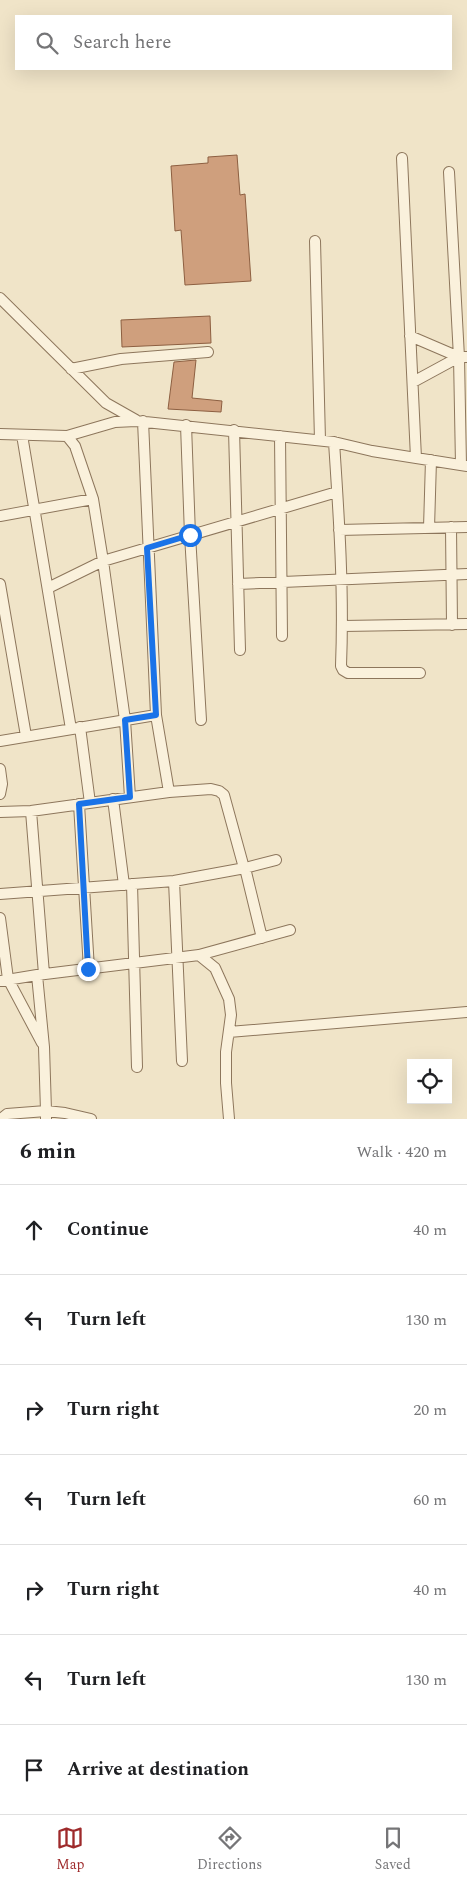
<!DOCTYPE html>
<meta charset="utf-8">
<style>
body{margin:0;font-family:Spectral,serif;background:#f2f2f2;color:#202124}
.controls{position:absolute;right:15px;bottom:15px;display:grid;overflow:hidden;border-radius:0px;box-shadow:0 5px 20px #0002}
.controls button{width:45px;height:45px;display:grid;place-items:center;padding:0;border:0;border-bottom:1px solid #e0e0e0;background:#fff;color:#202124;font:25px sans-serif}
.stop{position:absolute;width:15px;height:15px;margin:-11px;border:4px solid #1a73e8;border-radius:50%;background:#fff}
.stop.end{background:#1a73e8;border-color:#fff;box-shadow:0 1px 5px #0008}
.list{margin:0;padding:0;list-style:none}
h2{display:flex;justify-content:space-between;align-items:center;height:65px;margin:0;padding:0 20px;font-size:21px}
h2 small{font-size:16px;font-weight:400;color:#757577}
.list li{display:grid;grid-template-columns:32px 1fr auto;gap:15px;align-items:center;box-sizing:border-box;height:90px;padding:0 20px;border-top:1px solid #e0e0e0}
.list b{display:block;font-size:19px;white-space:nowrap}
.list em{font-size:16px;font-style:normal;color:#757577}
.icon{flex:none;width:28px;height:28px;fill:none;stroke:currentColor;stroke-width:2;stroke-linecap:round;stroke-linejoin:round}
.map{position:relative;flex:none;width:467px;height:1119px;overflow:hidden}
.search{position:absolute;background:#fff;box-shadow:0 5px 20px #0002;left:15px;right:15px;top:15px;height:55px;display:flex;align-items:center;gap:12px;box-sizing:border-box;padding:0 18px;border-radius:0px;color:#757577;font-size:19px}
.sheet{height:695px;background:#fff}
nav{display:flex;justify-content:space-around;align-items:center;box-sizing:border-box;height:70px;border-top:1px solid #e0e0e0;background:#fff;font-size:14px;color:#757577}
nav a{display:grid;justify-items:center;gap:2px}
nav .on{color:#9e2a2b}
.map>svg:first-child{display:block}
.building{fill:#cf9f7d;stroke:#8d5f41}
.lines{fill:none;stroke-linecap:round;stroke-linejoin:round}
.minor-casing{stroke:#8d765c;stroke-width:12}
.minor{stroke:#faf1dc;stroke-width:10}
.route{stroke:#1a73e8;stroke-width:6}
</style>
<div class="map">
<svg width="467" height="1119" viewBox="0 0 467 1119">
<rect width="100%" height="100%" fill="#f0e4c8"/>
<!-- building -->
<path class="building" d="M237,155L240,195L245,194L251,281L185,285L181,230L175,231L171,166L208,163V157Z
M210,316L211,343L122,347L121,320Z
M196,360L192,398L222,401L221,412L168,409L174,362Z"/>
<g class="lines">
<!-- minor casing -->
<g class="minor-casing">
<path id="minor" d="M402,158L416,458
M449,172L459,357L461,465
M315,241L320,440
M0,298L106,403L136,420
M410,336L459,357H467
M71,369L121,359L208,352
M413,382L459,357
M143,421L156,715L169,792
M186,425L190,535L201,720
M234,430L240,650
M0,434L67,436L75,446L93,499L103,561L125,720L130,797
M22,435L71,729
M67,436L115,422L136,421L334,442L372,451L467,466
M280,436L282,636
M334,442C339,517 344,591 341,666L343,670L348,673H420
M0,516L93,499
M451,527L452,625
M429,528L431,460
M339,530L467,527
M0,584L26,736
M238,584L467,574
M48,588L103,561L337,492
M343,626L467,624
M80,727L90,803
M0,741L156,715
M0,769L2,784L0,794
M113,799L124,885
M79,804L89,969
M31,811L44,974
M0,812L31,811L169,792L211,789L219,791L224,795L244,868
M245,868L262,938
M174,881L182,1061
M132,884L137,1067
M0,894L174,881L245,868L276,860
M0,918L8,979L42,1043
M199,955L215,968L229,999L231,1015L226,1052V1083L229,1119
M0,981L37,975L199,955L290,930
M229,1032L467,1012
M1,1119L7,1114L46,1111L44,1047L37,975
M46,1119V1111L65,1113L91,1119"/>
</g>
<!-- minor -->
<use href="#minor" class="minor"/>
</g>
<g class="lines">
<!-- route -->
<path class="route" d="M88,969L79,804L130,797L125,720L156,715L147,548L190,535"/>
</g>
</svg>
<div class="controls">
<button><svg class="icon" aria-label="locate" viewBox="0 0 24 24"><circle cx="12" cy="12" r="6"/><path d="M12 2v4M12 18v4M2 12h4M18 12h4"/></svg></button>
</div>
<div class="stop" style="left:190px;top:535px"></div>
<div class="stop end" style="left:88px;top:969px"></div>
<div class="search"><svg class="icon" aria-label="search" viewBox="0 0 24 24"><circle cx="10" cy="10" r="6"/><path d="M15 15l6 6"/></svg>Search here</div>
</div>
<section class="sheet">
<h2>6 min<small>Walk · 420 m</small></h2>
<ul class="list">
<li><svg class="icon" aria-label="ahead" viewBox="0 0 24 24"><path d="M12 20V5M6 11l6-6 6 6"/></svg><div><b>Continue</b></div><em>40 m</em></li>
<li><svg class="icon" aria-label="left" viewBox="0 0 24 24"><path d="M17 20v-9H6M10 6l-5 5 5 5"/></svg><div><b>Turn left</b></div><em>130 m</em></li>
<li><svg class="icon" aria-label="right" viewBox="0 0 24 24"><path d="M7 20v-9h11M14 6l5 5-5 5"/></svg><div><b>Turn right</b></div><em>20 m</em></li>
<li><svg class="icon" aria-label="left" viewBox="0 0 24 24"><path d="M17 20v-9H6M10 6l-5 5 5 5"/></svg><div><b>Turn left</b></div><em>60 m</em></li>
<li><svg class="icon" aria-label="right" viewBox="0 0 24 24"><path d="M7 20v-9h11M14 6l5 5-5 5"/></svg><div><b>Turn right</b></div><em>40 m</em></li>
<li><svg class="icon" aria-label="left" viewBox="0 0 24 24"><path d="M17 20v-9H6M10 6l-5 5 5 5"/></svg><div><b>Turn left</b></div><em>130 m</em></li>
<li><svg class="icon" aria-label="arrive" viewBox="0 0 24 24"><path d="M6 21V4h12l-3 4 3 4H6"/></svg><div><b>Arrive at destination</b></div></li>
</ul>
</section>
<nav>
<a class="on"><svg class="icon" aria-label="map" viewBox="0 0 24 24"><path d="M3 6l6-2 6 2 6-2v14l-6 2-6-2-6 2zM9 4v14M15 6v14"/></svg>Map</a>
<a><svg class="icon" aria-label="directions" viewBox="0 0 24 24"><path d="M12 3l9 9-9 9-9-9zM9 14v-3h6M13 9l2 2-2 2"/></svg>Directions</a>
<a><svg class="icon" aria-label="saved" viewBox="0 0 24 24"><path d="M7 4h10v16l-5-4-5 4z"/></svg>Saved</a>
</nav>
